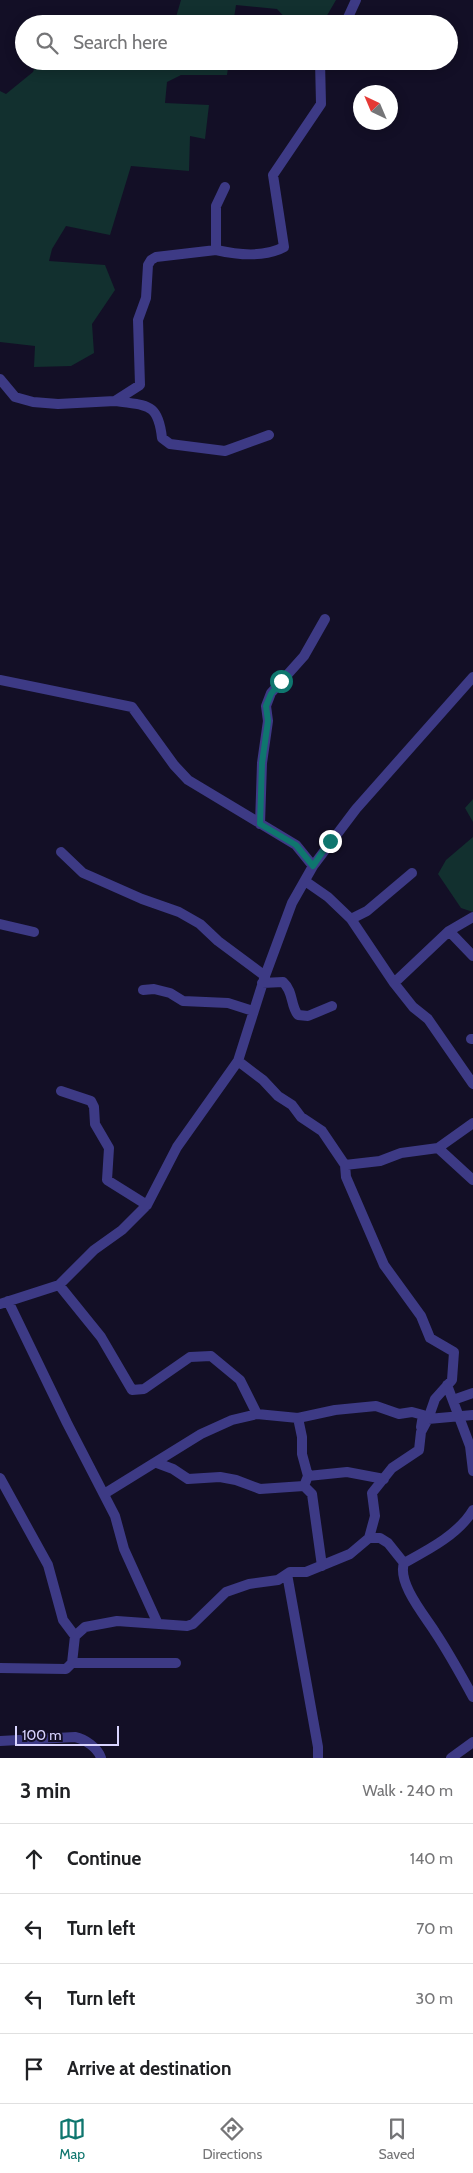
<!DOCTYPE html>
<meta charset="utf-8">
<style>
body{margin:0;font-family:Cabin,sans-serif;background:#f6f6f6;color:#202124}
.compass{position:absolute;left:353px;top:85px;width:45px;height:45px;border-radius:50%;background:#fff;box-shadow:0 2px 12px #0003;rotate:316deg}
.scale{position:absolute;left:15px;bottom:12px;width:104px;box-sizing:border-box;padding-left:5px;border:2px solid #d9d4ff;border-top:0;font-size:14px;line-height:18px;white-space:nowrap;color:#d9d4ff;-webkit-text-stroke:4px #130f26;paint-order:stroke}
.stop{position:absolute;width:15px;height:15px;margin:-11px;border:4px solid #0f766e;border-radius:50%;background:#fff}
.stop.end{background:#0f766e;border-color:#fff;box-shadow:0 1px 5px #0008}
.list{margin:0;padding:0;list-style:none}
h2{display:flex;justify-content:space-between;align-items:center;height:65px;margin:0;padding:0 20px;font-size:21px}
h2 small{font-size:16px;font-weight:400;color:#757577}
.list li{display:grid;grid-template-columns:32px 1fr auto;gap:15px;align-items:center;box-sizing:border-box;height:70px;padding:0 20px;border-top:1px solid #e0e0e0}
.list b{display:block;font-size:19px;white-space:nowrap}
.list em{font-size:16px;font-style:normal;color:#757577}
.icon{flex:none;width:28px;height:28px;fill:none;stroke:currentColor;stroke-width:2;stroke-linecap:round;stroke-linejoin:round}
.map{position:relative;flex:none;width:473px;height:1758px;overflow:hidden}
.search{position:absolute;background:#fff;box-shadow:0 2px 12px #0003;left:15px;right:15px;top:15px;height:55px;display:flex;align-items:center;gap:12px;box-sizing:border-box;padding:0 18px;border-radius:28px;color:#757577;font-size:19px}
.sheet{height:345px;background:#fff}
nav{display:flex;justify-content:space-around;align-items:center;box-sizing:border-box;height:70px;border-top:1px solid #e0e0e0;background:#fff;font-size:14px;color:#757577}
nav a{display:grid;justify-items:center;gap:2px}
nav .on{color:#0f766e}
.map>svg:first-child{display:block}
.green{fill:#12302f}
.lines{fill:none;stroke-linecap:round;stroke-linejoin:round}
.minor{stroke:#3d3a85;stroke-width:10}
.route{stroke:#0f766e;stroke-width:6}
</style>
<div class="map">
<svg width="473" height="1758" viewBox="0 0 473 1758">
<rect width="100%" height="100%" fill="#130f26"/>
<!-- green -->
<path class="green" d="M181,0H336L322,24H291L277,9L236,5L233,24H174Z
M106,16L114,24H71Z
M37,61H229L227,75H181L167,82L165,103L209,105L205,139L190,136L189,171L131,166L110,235L66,226L52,249L49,261L105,265L115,290L92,324L94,353L71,366L34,367L35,346L0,342V91L6,94L33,72Z
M473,799V822L465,808Z
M473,837V912L461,908L438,874L446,860Z"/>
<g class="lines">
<!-- minor -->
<path class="minor" d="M345,24L356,0
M216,250C238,255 264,258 284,247L273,175L321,104L320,61
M0,379L15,397L33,402L58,404L115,401L140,385L138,320L146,298L148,265L151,260L156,257L216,250V206L225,187
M116,401C147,406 158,402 162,438L170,444L225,451L269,435
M0,680L132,707L174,765L188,780L296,845L313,866
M260,824L262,763L268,721L266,706L271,693L304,656L325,619
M61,852L83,873L90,876L142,899L179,912L200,924L218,941L265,976
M305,881L328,897L351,919L394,983L413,1007L428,1019L473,1084
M351,919L367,911L412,873
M0,924L34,932
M449,931L473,956
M262,983L283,982C294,992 290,1005 298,1015L308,1016L332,1006
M394,983L449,931L473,917
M143,990L154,989L170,993L183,1001L228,1003L253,1011
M471,1039H473
M238,1061L263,1080L278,1096L292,1105L301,1117L322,1131L345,1165L346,1177L384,1265L421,1316L430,1338L454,1352L452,1380L435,1399L428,1419L421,1432L419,1450L392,1468L372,1493L375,1516L369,1538
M61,1091L91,1101L94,1107L95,1124L109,1148L107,1180L147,1205
M438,1148L473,1180
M345,1165L380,1161L401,1153L438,1148L473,1123
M59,1285L101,1337L132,1390L144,1389L190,1357L211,1356L240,1380L257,1414
M8,1301L67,1423L115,1516L124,1549L158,1624
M0,1304L59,1285L94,1250L122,1230L147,1205L177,1147L238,1061L265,976L292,903L313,866L356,809L473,677
M447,1385L470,1446L473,1471
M453,1400L473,1393
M428,1419L473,1415
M157,1463L173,1469L188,1479L220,1477L236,1480L260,1489L304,1486
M308,1476L347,1472L384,1479
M0,1478L48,1565L63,1620L75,1636
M104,1494L201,1434L232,1420L257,1414L298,1418
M404,1563C428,1550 459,1534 473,1510
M322,1566L312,1494L304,1486L308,1476L302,1454V1437L298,1418L335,1410L376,1406L399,1414L412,1412L423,1415L421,1427
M287,1574L318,1747V1758
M72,1663H176
M0,1668L66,1669L72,1663L75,1636L85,1627L117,1621L187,1626L193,1624L226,1592L249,1584L278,1580L290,1572H306L350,1554L369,1538H380L388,1543L404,1563C397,1583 425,1616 435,1632C449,1653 461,1675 473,1697
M0,1741L75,1737C85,1739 98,1748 101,1758
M451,1758L473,1742"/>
</g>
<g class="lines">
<!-- route -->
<path class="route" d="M281,681L271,694L266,706L268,721L262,763L260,824L296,845L313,866L330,841"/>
</g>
</svg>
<svg class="compass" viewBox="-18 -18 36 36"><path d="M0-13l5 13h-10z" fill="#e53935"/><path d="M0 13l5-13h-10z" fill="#757577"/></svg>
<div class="scale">100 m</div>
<div class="stop" style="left:281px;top:681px"></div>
<div class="stop end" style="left:330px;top:841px"></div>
<div class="search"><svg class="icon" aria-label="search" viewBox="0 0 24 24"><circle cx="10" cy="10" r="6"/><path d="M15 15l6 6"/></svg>Search here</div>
</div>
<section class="sheet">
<h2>3 min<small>Walk · 240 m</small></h2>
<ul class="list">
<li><svg class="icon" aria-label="ahead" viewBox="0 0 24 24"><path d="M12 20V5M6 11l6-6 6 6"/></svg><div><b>Continue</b></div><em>140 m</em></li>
<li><svg class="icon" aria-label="left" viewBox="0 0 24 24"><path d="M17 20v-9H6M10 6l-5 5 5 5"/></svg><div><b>Turn left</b></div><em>70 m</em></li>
<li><svg class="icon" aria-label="left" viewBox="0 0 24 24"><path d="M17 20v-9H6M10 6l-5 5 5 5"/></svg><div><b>Turn left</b></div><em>30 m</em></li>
<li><svg class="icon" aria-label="arrive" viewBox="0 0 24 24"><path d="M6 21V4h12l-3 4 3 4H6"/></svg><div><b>Arrive at destination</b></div></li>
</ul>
</section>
<nav>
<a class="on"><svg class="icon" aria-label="map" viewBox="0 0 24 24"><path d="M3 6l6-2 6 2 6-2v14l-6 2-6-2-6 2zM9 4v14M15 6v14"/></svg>Map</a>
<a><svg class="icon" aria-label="directions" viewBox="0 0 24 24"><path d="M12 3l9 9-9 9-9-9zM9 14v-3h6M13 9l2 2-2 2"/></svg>Directions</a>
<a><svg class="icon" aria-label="saved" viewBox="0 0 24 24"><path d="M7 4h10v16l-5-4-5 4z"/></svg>Saved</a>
</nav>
